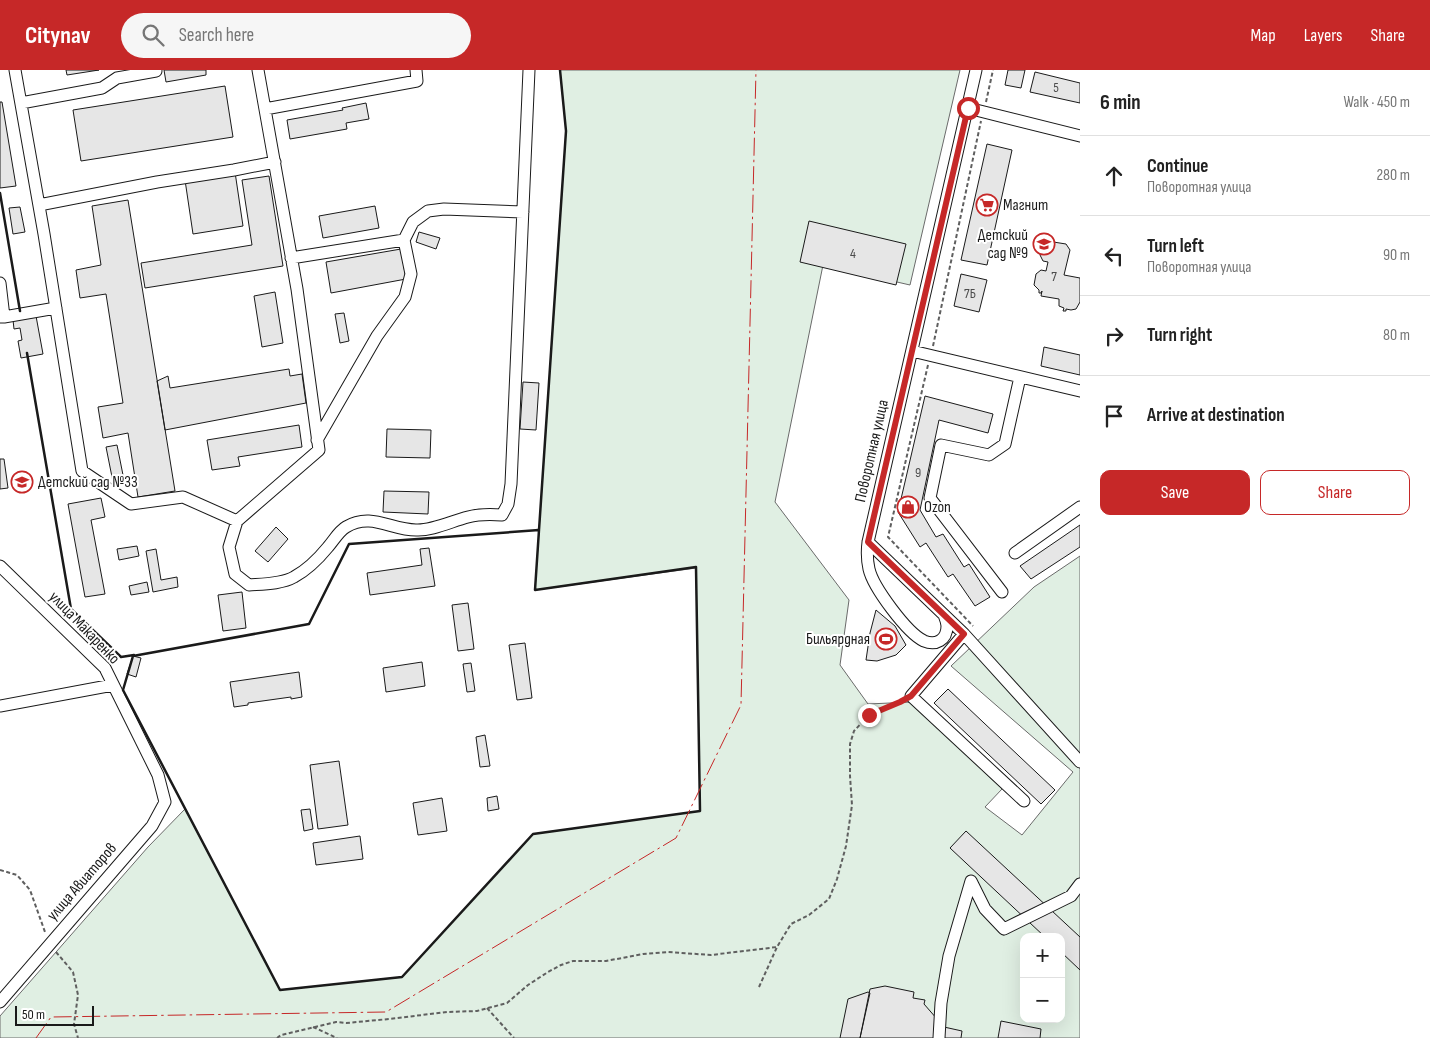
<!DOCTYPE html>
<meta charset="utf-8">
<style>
body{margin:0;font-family:"Sofia Sans Condensed",sans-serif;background:#f6f6f6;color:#222}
.controls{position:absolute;right:15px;bottom:15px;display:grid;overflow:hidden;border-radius:10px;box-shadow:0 5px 20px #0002}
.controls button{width:45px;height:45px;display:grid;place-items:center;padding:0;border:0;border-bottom:1px solid #e0e0e0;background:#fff;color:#222;font:25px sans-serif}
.scale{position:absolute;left:15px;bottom:12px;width:79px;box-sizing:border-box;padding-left:5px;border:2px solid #1a1a1a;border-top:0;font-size:14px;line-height:18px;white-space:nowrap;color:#1a1a1a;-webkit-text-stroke:4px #fff;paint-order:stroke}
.stop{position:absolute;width:15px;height:15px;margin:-11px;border:4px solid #c62828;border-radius:50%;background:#fff}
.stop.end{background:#c62828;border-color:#fff;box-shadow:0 1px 5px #0008}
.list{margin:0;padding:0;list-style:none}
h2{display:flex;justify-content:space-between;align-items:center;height:65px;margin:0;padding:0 20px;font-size:21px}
h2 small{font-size:16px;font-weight:400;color:#767676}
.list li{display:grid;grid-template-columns:32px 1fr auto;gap:15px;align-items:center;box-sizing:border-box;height:80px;padding:0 20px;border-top:1px solid #e0e0e0}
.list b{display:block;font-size:19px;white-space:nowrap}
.list p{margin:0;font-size:16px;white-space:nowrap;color:#767676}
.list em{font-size:16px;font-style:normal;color:#767676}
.actions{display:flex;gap:10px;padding:15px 20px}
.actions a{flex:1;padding:11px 0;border:1px solid #c62828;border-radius:10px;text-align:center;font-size:18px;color:#c62828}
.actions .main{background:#c62828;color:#fff}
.icon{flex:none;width:28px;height:28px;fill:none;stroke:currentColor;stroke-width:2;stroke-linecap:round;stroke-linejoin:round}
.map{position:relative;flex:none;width:1080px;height:968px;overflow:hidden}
header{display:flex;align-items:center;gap:30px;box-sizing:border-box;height:70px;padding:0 25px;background:#c62828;color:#fff}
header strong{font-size:24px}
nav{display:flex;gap:28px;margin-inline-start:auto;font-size:18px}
.search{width:350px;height:45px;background:#f6f6f6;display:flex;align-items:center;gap:12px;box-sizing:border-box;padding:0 18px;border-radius:28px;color:#767676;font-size:19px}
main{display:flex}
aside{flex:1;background:#fff}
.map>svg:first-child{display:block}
.green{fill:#e0efe3;stroke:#6a6a6a;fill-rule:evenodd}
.building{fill:#e6e6e6;stroke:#1a1a1a}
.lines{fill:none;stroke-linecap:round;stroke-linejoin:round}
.minor-casing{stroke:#1a1a1a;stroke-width:13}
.path{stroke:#5f5f5f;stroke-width:2;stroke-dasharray:4 2.5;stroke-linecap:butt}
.minor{stroke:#fff;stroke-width:11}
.wall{stroke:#1a1a1a;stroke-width:2.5}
.power{stroke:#c62828;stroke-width:1;stroke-dasharray:18 4 2.5 4;stroke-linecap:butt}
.route{stroke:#c62828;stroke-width:6}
.labels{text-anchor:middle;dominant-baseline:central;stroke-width:4;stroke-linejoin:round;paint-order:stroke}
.number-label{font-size:14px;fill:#4d4d4d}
.poi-label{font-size:16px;fill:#1a1a1a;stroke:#fff;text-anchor:start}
.street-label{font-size:16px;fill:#1a1a1a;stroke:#fff}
</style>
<header>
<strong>Citynav</strong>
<div class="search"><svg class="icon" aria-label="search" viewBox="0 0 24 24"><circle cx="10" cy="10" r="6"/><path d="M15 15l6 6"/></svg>Search here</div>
<nav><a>Map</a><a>Layers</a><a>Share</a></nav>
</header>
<main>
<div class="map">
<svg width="1080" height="968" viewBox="0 0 1080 968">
<rect width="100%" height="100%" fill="#fff"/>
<!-- green -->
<path class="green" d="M560,0H960L910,215L823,195L775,432L849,530L840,595L868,634L912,632L1002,719L985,737L1022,765L1073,702L951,596L1034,517L1080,486V968H0V946L148,777L185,739L280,920L402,907L533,764L700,741L696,498L535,520L566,61ZM1024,867H1061V949H1024Z"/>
<!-- building -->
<path class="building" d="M66,0H99L67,5Z
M164,0H206V5L166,12Z
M1008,0H1025L1021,18L1005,15Z
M1035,2L1080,13V33L1030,22Z
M225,16L233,67L81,91L73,40Z
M0,32H2L16,116L0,118Z
M366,33L369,49L346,53L347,59L290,69L287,50L343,40L342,38Z
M987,74L1012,80L987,195L961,190Z
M235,102L243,156L193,164L185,110Z
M269,106L283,196L145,218L141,193L252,175L242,110Z
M128,130L175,421L138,427L128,363L103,368L98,337L123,333L106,224L80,228L76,200L101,195L92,136Z
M375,136L379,158L323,168L319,146Z
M20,137L25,162L13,164L9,138Z
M809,151L906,174L896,215L800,192Z
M419,162L440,168L436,179L416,172Z
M1045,170L1046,172L1047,171L1066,174L1070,180L1064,205L1080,208V232L1076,239L1071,240L1066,239V241H1063L1064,238L1059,236V229L1041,226L1042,221L1041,223H1039V220L1034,215L1036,204L1041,200L1046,201L1048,192L1043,191L1040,185L1042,174L1044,173L1042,171Z
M401,179L406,209L331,223L326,192Z
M961,204L987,210L979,242L954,236Z
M275,222L283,273L262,277L254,226Z
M344,243L349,271L340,273L335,244Z
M36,246L43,284L21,288L18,271L22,270L20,258L14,259L13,250Z
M1044,277L1080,285V305L1041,296Z
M289,299L290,306L302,304L306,333L165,360L157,311L168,306L170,318Z
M523,312L539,313L536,360L520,359Z
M925,326L993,344L988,363L939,350L920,440L936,467L943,464L964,497L969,494L990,527L975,536L953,504L948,507L926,473L920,477L898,442Z
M299,355L302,377L238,387L240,396L212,400L207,370Z
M387,359L431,360L430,388L386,387Z
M117,375L124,410L113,412L106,377Z
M0,389H4L8,418L0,419Z
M384,421L429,422L428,444L383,442Z
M101,428L105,447L91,450L105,524L85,527L68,434Z
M1080,455V477L1031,509L1020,496Z
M276,457L288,469L268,492L255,481Z
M137,476L139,486L119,490L117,479Z
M429,478L435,516L370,525L367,503L422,495L420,479Z
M156,479L161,510L177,507L178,517L153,522L146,481Z
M147,512L149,522L131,525L129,516Z
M242,522L246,558L223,561L218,525Z
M468,533L474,579L458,581L452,535Z
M876,540L895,556L906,575L896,585L877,591L866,590L870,563Z
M525,573L532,628L517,630L509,575Z
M133,586L141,588L136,607L127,604Z
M422,592L425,616L386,622L383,598Z
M471,593L475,621L467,622L463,594Z
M299,602L302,627L291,629V627L248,633V635L234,637L230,612Z
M948,619L1055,720L1041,734L934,633Z
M485,665L490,696L480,697L476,667Z
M339,691L348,755L318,759L310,695Z
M497,726L499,739L488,741L487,728Z
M442,728L447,761L418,765L413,733Z
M310,739L313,759L304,761L301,740Z
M966,761L1080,867V900L1061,882V867H1045L950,778Z
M360,766L363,789L316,795L313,773Z
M885,916L914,922L913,928L925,930L924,934L944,957L962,961L961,968H860L870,919Z
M868,922L870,923L860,968H840L848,929Z
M1001,951L1041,959L1040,968H998Z"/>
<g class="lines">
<!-- minor casing -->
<g class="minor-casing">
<path id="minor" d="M15,0L44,164L82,401L131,434L183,427L237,451
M258,0L297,219L319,380L237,451L229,477L235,504L249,515C262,514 282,514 294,507C307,500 319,488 328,477C334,470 339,461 346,457C371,442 391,460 416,460C432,461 452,451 468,447C479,444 490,444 502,445L508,434L511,414L529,0
M21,33L102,18L117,8L156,1
M968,38L1080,66
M265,39L417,11L416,0
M39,135L157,112L234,100L275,92
M291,188L404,170L413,152L428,141L444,139L523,142
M0,213L4,247H0
M4,247L56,238
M912,281L1080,321
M317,370L377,266L405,227L411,204L404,170
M868,472L964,564L1080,692
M1015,483L1080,437
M0,496L105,598L158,705L165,732L152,756L0,932
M1002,522L930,428L941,375L989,385L1005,374L1020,307
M944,545C945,548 947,552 947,556C947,570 936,576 924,571C907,563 873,517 869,499C867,490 867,480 868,472L976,0
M964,564L911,626L1024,731
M0,636L113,615
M939,968L941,933L949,886L971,811L985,839L1004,859L1071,826L1080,814"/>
</g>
<!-- path -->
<path class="path" d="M986,32L993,0
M933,276L981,51
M928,295L888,467L973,556
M0,800L17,805L30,820L45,862
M56,882L73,902L78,925L74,954L78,968
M759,917L777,877
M487,938L514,968
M313,957L337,968
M277,968L281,965L336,952L346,953L389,949L447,942L477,941L507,933L528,915L548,902L561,895L573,891H606L643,884L668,882L711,885L777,877L791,854L809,845L829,829L837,809L846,776L852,735L850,706V674L854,661L869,645L902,631"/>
<!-- minor -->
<use href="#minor" class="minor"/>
<!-- wall -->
<path class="wall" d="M0,123L20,241
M27,283L71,539L121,587L134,585
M537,460H539L566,61L560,0
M539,460L535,520L696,497L700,741L533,764L402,907L280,920L123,620L133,586L309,554L349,474Z"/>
<!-- power -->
<path class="power" d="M36,968L51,947L386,942L676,768L741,635L756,0"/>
</g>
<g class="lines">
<!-- route -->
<path class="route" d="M869,645L900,632L911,626L964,564L868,472L968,38"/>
</g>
<!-- icons -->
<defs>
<g id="supermarket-ring" transform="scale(1.125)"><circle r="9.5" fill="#fff" stroke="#c62828" stroke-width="1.5"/><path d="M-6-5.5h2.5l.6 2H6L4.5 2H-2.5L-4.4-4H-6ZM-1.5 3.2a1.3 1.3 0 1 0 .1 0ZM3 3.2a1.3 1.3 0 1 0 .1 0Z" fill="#c62828"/></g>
<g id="school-ring" transform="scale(1.125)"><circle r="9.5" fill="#fff" stroke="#c62828" stroke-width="1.5"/><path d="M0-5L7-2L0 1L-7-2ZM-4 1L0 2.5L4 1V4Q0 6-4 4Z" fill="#c62828"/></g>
<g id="shop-ring" transform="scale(1.125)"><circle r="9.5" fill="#fff" stroke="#c62828" stroke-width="1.5"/><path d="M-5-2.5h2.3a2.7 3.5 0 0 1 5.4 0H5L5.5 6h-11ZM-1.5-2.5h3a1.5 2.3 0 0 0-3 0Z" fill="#c62828"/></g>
<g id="stadium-ring" transform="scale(1.125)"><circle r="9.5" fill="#fff" stroke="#c62828" stroke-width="1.5"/><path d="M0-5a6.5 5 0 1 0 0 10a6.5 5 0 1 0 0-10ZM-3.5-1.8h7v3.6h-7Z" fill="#c62828"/></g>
</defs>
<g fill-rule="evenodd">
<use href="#supermarket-ring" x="987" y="135"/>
<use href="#school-ring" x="1044" y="174"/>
<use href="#school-ring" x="22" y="412"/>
<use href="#shop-ring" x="908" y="437"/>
<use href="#stadium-ring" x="886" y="569"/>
</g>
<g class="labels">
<!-- number labels -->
<g class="number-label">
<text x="1056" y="17">5</text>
<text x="853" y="183">4</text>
<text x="1054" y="206">7</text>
<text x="970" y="223">7Б</text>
<text x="918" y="402">9</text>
</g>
<!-- poi labels -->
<g class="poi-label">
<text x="1003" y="135">Магнит</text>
<text x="1028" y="165" text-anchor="end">Детский<tspan x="1028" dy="18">сад №9</tspan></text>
<text x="38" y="412">Детский сад №33</text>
<text x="924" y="437">Ozon</text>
<text x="870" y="569" text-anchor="end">Бильярдная</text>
</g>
<!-- street labels -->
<g class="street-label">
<text transform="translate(872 381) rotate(-77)">Поворотная улица</text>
<text transform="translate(84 558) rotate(46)">улица Макаренко</text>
<text transform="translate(82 812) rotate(-49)">улица Авиаторов</text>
</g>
</g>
</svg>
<div class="controls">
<button>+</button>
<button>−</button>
</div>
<div class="scale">50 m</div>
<div class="stop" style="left:968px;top:38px"></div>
<div class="stop end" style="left:869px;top:645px"></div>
</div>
<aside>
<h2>6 min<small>Walk · 450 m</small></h2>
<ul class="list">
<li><svg class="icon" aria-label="ahead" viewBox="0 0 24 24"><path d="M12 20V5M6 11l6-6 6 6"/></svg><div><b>Continue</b><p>Поворотная улица</p></div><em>280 m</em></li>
<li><svg class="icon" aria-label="left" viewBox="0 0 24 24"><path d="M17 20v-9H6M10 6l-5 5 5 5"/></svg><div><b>Turn left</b><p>Поворотная улица</p></div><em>90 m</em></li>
<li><svg class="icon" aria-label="right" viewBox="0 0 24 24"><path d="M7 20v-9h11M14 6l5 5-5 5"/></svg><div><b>Turn right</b></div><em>80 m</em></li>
<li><svg class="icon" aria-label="arrive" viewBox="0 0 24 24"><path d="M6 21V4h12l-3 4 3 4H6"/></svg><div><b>Arrive at destination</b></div></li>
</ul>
<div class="actions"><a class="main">Save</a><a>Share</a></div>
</aside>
</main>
